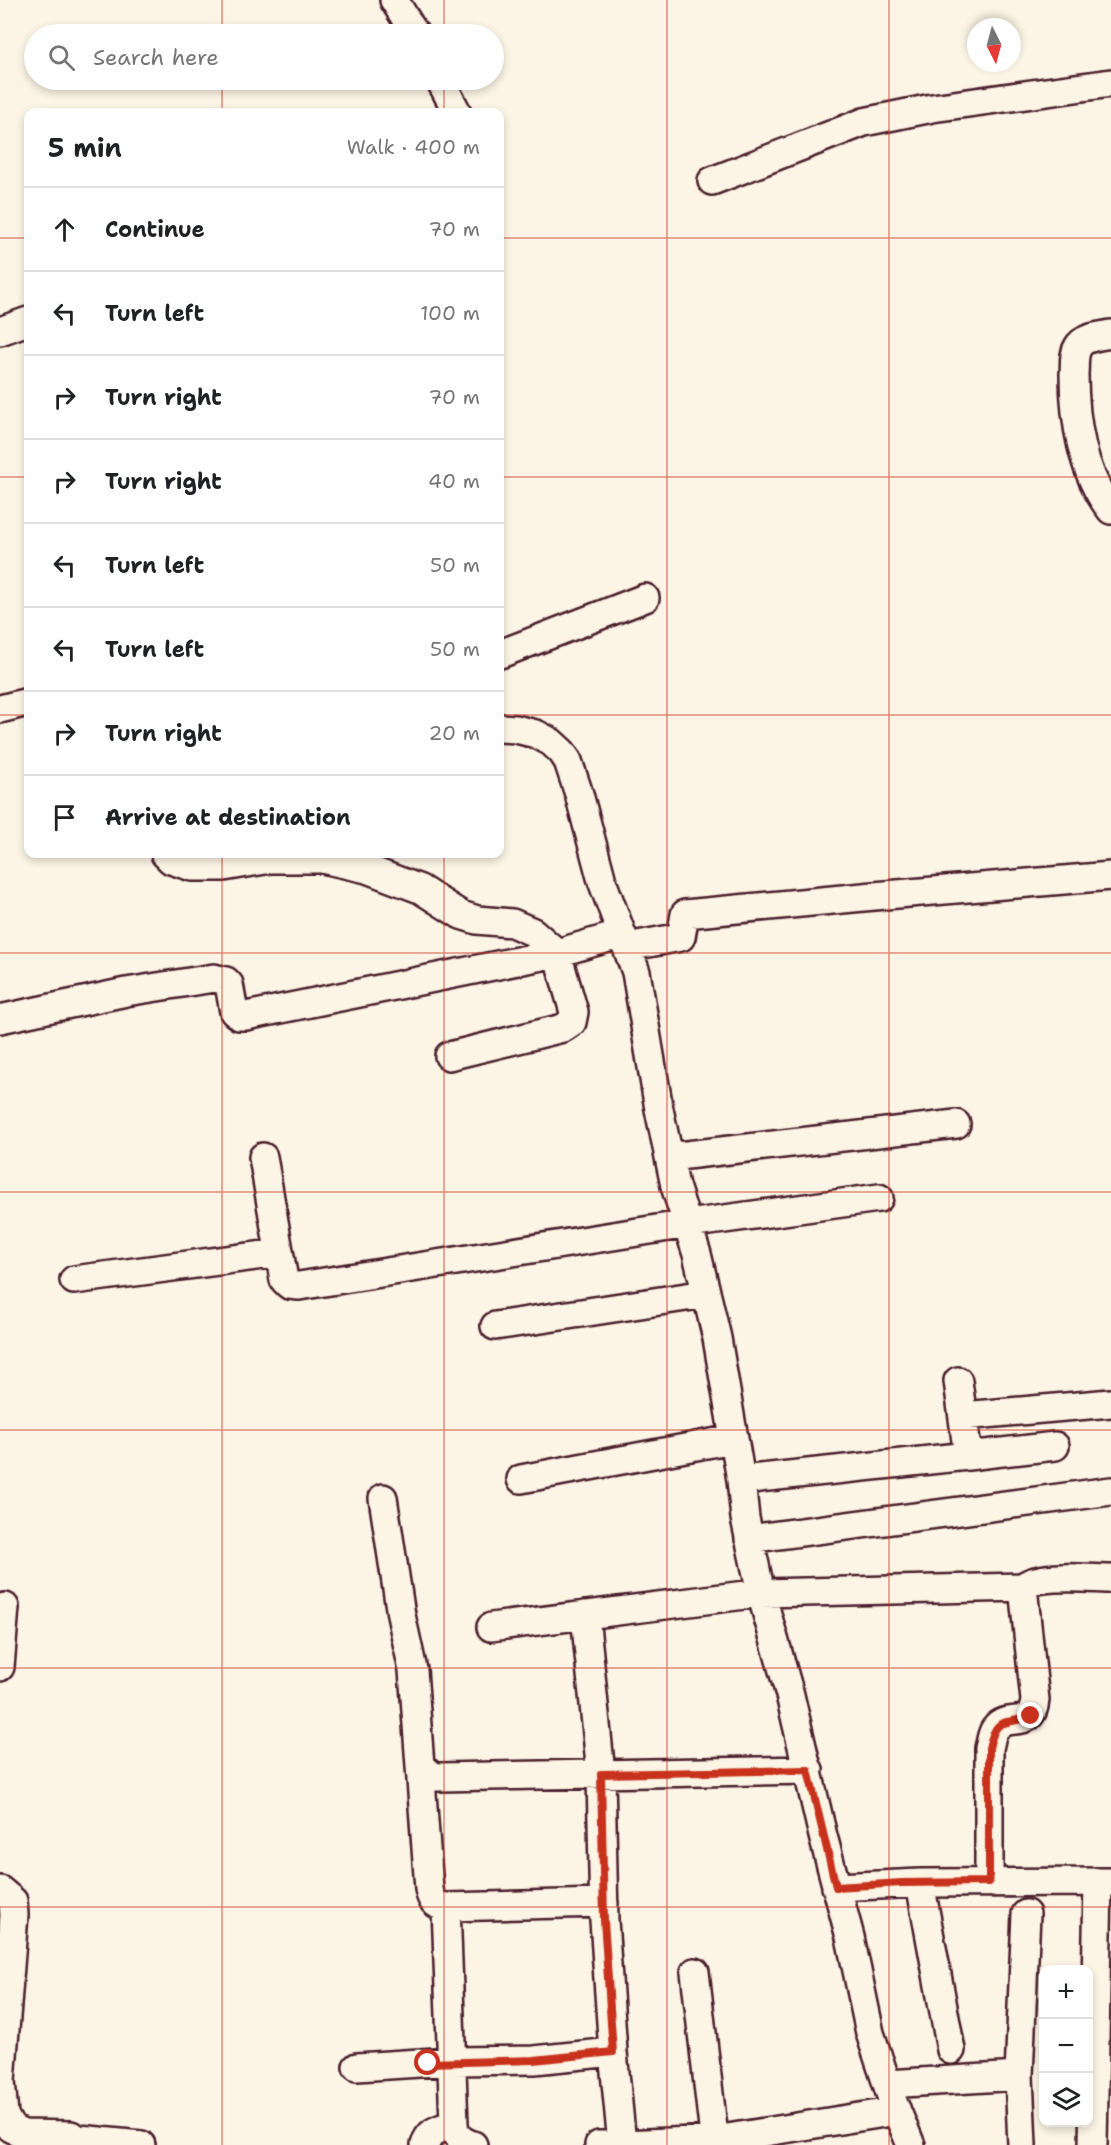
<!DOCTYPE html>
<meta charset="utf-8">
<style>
body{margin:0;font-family:"Shantell Sans",sans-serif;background:#f2f2f2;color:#202124}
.controls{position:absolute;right:18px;bottom:18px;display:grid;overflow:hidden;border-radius:12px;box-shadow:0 3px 9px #0003}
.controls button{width:54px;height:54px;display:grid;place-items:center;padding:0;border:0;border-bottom:2px solid #e0e0e0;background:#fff;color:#202124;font:30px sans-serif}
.compass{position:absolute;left:967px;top:18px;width:54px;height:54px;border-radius:50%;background:#fff;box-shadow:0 3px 9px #0003;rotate:174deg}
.stop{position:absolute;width:18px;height:18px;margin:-14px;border:4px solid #c8321e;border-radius:50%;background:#fff}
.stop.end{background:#c8321e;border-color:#fff;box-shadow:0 2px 6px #0008}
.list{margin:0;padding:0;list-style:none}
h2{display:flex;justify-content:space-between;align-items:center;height:78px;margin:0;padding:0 24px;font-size:26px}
h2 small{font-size:20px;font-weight:400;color:#757577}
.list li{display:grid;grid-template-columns:39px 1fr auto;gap:18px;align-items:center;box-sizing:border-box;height:84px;padding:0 24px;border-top:2px solid #e0e0e0}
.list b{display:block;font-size:22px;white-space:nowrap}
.list em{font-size:20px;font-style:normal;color:#757577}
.icon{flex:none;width:33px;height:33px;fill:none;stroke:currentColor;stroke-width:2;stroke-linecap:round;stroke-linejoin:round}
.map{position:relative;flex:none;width:1111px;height:2145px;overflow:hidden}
.search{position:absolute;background:#fff;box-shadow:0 3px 9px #0003;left:24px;top:24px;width:480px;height:66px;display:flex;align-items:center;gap:15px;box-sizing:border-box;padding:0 21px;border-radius:33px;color:#757577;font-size:22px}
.panel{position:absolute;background:#fff;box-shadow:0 3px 9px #0003;left:24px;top:108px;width:480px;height:750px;border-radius:12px}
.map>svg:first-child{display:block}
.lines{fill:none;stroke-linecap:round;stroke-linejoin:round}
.minor-casing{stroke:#4a1f2b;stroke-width:32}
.minor{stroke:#fcf5e5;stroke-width:27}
.route{stroke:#c8321e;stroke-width:8}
.grid{fill:none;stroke:#c8321e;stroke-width:1.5;stroke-opacity:0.55}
</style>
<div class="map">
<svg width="1111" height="2145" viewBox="0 0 1111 2145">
<rect width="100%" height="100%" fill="#fcf5e5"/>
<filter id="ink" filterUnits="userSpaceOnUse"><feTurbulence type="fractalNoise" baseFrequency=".0167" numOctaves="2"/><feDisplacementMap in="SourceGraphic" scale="12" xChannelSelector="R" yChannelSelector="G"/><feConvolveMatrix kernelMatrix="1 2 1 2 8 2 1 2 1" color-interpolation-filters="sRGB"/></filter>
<g filter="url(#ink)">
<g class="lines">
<!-- minor casing -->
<g class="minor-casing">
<path id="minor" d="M394,0L415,34
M440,80L457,112
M712,181L864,122L932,108L1111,83
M0,331L28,321
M1111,334C1101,336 1083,337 1078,347C1073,355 1075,365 1074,374C1074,419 1082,474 1111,510
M500,654L645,598
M0,709L28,702
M500,728L516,729L536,734L551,742L562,752L568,761L579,794L602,881L636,972L659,1109L675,1186L697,1254L717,1338L741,1480L745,1518L761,1593L790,1695L823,1836L850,1937L870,2033L893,2102L911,2145
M165,854L171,860L192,867H224L271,859H322L367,869L420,889L461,915L477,920L512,923L533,932L557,953L574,1012L572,1022L563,1028L449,1056
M627,947L681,937L685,914L874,896L1111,876
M0,1019L126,992L214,978L226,981L229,984L234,1012L239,1016H246L557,953L622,934
M263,1157L284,1280L289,1285L299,1286L688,1224L879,1198
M669,1157L956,1124
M74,1280L279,1253
M495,1326L706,1294
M963,1416L1111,1403
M968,1456L1055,1446
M521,1479L733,1439
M741,1480L968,1456L958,1381
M383,1498L401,1615L413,1670L420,1766L432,1776L440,1777L809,1770
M749,1539L1111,1491
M585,1615L601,1774L604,1920L613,2052L622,2144
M491,1627L761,1593L1023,1587
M0,1667L5,1607
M420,1766L429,1889C431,1900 434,1905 446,1907L604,1903
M989,1882V1748C991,1742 991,1734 995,1729C1008,1711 1032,1732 1035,1700L1023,1587C1037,1573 1091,1579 1111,1579
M920,1883L951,2050
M836,1887L920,1883L1111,1882
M0,1890L13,1901L14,1915L1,2081L4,2115L11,2128L23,2134L71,2135L79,2139L82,2145
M446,1907L454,2124C455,2136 461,2141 473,2145
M695,1972L715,2145
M357,2067L451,2061L534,2060L613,2052
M887,2084L1019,2076
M79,2139L141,2145
M425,2145C429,2130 440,2129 454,2124
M599,2145L715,2140L897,2111
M1022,2145L1019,2076L1026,1914
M1093,2145L1098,1882"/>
</g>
<!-- minor -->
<use href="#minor" class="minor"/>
</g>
</g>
<g class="lines" filter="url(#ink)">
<!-- route -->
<path class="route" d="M428,2063L534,2060L613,2052L604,1920L601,1774L808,1770L836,1887L902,1883L989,1882V1748C997,1713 1005,1727 1031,1716"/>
</g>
<!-- grid -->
<path class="grid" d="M222,0V34M444,0V34M667,0V2145M889,0V2145M222,80V112M444,80V112M0,238H28M500,238H1111M0,477H28M500,477H1111M0,715H28M500,715H1111M222,854V2145M444,854V2145M0,953H1111M0,1192H1111M0,1430H1111M0,1668H1111M0,1907H1111"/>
</svg>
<div class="controls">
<button>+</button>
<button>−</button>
<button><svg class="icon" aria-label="layers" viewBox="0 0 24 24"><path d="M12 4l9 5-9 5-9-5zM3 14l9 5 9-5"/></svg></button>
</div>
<svg class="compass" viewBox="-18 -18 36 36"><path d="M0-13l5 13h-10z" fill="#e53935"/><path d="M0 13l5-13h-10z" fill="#757577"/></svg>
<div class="stop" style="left:428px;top:2063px"></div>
<div class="stop end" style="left:1031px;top:1716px"></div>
<div class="search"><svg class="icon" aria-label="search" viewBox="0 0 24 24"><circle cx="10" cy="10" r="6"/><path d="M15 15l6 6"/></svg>Search here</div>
<section class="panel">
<h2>5 min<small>Walk · 400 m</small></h2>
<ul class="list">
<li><svg class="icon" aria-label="ahead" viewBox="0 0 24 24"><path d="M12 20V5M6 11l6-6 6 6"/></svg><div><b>Continue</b></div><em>70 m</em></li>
<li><svg class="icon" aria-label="left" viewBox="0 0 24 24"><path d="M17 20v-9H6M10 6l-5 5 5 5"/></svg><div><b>Turn left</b></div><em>100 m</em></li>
<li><svg class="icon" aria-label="right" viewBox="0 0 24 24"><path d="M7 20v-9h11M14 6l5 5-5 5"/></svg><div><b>Turn right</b></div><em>70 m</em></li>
<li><svg class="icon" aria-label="right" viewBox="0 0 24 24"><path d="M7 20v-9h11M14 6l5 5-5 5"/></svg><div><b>Turn right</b></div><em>40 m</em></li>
<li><svg class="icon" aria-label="left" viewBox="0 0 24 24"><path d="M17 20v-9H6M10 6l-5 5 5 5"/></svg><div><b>Turn left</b></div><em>50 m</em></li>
<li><svg class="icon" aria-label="left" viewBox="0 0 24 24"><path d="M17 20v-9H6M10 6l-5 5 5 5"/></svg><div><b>Turn left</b></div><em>50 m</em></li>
<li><svg class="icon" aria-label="right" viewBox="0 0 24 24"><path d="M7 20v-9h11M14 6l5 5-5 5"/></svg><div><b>Turn right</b></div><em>20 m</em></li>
<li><svg class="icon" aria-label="arrive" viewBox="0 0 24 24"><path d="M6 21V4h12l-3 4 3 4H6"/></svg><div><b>Arrive at destination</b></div></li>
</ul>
</section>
</div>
